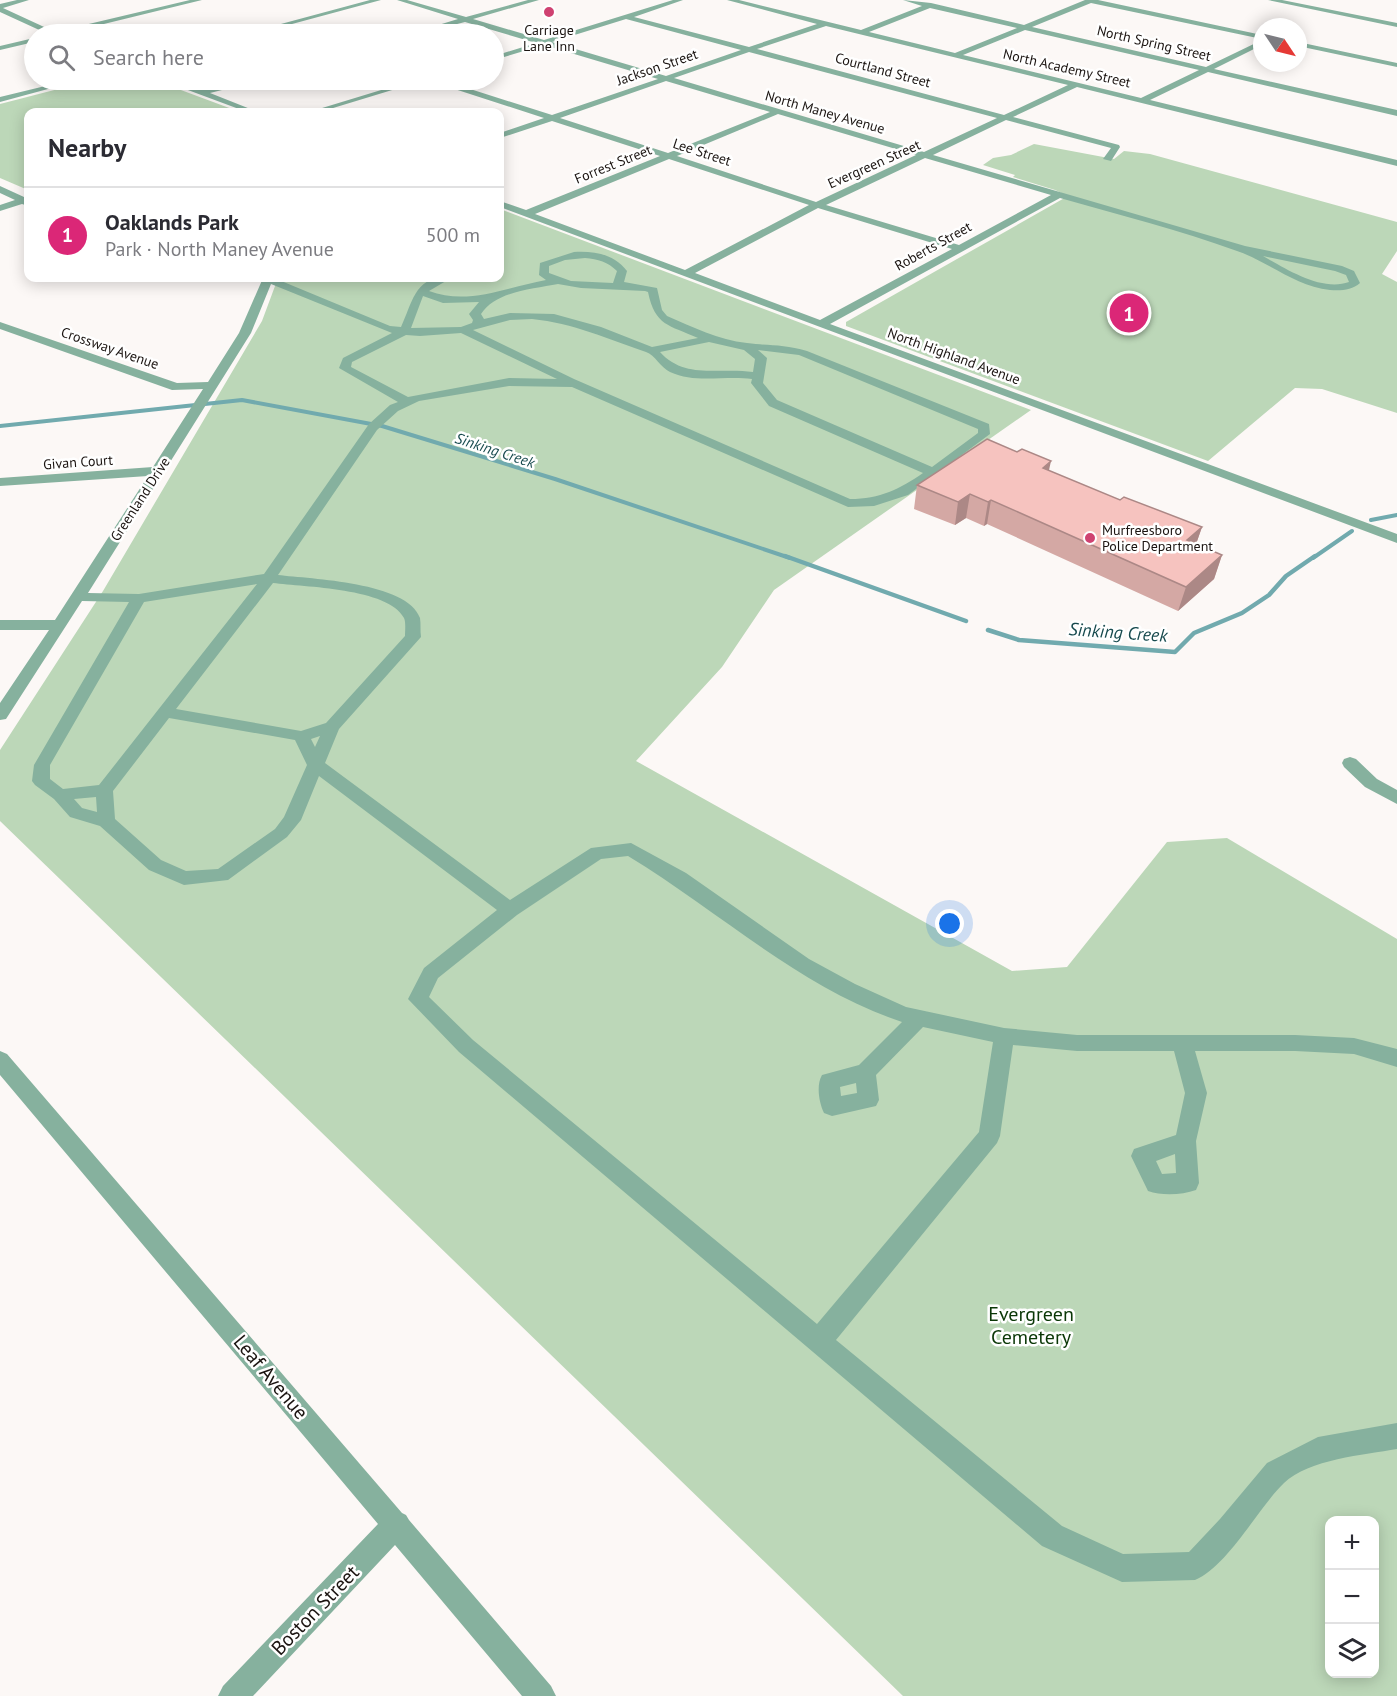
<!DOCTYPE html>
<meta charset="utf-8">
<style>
body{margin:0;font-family:"PT Sans",sans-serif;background:#f2f2f3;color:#2b2b33}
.controls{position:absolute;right:18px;bottom:18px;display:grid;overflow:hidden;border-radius:12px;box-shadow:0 3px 15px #0003}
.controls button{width:54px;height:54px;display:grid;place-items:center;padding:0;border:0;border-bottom:2px solid #e1e1e2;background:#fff;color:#2b2b33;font:30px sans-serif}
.compass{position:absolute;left:1253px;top:18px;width:54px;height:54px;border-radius:50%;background:#fff;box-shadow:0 3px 15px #0003;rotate:125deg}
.you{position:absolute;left:950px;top:924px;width:21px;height:21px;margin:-15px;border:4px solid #fff;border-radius:50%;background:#1a73e8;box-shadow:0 0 0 9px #1a73e833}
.badge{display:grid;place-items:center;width:39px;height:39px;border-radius:50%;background:#db2777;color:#fff;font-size:20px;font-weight:700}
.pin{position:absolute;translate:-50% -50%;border:3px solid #fff;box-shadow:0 2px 6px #0006}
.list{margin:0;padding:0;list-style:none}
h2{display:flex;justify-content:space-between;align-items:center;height:78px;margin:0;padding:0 24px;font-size:26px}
h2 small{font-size:20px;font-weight:400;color:#7c7c81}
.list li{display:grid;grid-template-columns:39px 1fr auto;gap:18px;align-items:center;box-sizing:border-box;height:96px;padding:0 24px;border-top:2px solid #e1e1e2}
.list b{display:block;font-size:22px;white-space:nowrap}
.list p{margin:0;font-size:20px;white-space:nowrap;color:#7c7c81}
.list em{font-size:20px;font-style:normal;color:#7c7c81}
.icon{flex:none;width:33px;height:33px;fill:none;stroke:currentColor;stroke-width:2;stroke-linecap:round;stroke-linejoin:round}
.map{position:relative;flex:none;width:1397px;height:1696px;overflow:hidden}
.search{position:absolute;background:#fff;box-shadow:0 3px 15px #0003;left:24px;top:24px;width:480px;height:66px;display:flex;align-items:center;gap:15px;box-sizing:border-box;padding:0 21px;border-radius:33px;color:#7c7c81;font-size:22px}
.panel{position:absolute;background:#fff;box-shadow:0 3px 15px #0003;left:24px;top:108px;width:480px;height:174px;border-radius:12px}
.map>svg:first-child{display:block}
.green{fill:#bcd7b8;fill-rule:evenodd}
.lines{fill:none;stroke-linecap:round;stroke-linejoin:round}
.stream-far1{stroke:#71aaae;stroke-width:4}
.stream{stroke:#71aaae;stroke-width:4.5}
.minor{fill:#86b19e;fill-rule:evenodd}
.wall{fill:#d4a8a4}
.shaded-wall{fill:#ac8886}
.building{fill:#f6c3bf;stroke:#ac8886;stroke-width:1.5}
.poi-dot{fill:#cf4271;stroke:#fff;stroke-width:2}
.labels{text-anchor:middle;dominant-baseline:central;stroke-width:5;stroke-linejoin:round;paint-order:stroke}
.far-poi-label{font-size:14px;fill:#1b1411;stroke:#fff}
.far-street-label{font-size:14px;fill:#1b1411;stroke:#fff}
.far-water-label{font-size:15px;font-style:italic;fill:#174a4e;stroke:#fff}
.water-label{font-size:18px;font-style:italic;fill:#174a4e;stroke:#fff}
.near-park-label{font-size:20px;fill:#0a3706;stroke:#fff}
.near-street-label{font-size:20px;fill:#1b1411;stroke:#fff}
</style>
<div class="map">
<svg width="1397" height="1696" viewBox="0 0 1397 1696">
<rect width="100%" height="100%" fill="#fcf8f6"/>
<!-- green -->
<path class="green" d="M93,80H154L240,112H28V190L0,178V104Z
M1034,144L1114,159L1124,151L1150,154L1397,222V251L1382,274L1397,282V413L1322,389L1295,388L1208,461L846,326V322L1068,196L1055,190L1013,177L1015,175L983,165L993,158L1011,155Z
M500,209L1031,410L774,590L722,667L636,761L1012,971L1067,967L1167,842L1227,838L1397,939V1696H903L0,821V750L103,591L262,321L278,278H500ZM1330,1520H1374V1674H1330Z"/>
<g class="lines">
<!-- stream-far1 -->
<path class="stream-far1" d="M0,426L242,400L382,426L555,479L790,558
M1371,520L1397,515
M1313,558L1352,531"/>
<!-- stream -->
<path class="stream" d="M785,556L966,621
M988,630L1019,640L1175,652L1194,633L1242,613L1269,595L1286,576L1315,556"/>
<!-- minor -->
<path class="minor" d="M17,0H29L3,8L55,32L190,0H202L63,34H48L0,12V4Z
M370,0H381L255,34H244Z
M397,0H407L466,17L528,0H539L473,19L544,40L673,0H683L634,17L749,47L817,24L727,0H739L861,30L922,6L903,0L931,3L1024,25L1085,0H1098L1262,35V39L1091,3L1032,27L1206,67L1262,40V45L1214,69L1397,110V116L1208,72L1150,100L1397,160V166L1077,87L1013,117L1119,145L1120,147L1111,161L1103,159L1111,148L1006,120L933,155L1245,246L1342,266L1354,271L1360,283C1352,290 1341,291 1330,290C1295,286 1269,262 1237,251C1180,230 1119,215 1060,198L830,324L1397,534V543L500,207V201L526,210L660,156L552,121L500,138V133L544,118L433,82L432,80H442L552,115L658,79L544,45L494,60V56L536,43L465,22L418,34H409L458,19ZM930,8L1017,28L955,53L869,32ZM626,19L741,50L666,76L552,42ZM826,26L1068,85L1004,115L757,49ZM1025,30L1199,70L1141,98L963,55ZM749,52L997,118L924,152L674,78ZM666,81L770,112L668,153L560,118ZM778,114L916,155L816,202L677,156ZM925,158L1051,195L959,245L826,205ZM669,159L809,205L685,270L535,214ZM818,208L952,249L820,320L695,273ZM1263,256L1335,271L1346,275L1349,282C1322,292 1286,269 1263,256Z
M1268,0H1282L1397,23V27Z
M34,38V42L0,50V46Z
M1298,42L1397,63V67L1298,46Z
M70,80H81L0,102V97Z
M161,80C176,78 188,90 203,90C220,90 237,80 255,80L254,82L210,93L258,112H247Z
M414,80H425L320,112H309Z
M0,186L24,197L28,196V206L22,204L0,211V205L15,200L0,193Z
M574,252C595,251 614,254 627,271L624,282L657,288L662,310L667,316C693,327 718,340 747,343C769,346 784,344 807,351L989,424L990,434L908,495L874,506L848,507L572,387L509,386L419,401L398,411L377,430L278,575C311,579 408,582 420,618C421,624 420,631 421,637L339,729L325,763L510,900L591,848L631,843L686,873L809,959L855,984L906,1007L1004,1028L1077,1035H1295L1354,1038L1397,1049V1067L1354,1054L1295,1051H1195L1207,1093L1196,1141L1199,1183L1196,1190C1182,1195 1162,1196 1148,1191L1131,1156L1134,1149L1176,1135L1185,1093L1174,1051H1077L1013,1045L1000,1136L997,1143L836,1340L1062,1526L1123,1554L1189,1552L1220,1519L1267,1463L1318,1437L1397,1423V1449C1364,1455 1309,1459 1284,1483C1258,1508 1228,1566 1195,1580L1122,1582L1042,1546L459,1052L408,999L424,968L497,910L319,776L301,820L287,837L228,880L184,885L149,870L100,826L70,817L54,799L35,785L32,781L34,765L129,602L82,601L6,719L0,720V703L49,630H0V620H55L148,476L0,486V478L153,467L203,389L172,390L0,329V322L177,383L208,382L239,333L263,278H274L390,326L401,327C413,302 415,274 451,278L429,291C468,306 507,287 546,280L539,275L540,263ZM585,258C598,259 608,262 617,271L613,283L571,281L549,273V266L565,260ZM271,284L392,333L343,358L339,368L398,402L390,405L369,424L264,574L139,594L88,593L251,333ZM558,284L581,288L645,291L648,292C655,326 669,325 698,338L652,347L601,327L554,314L510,313L484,319L481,314C496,291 533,289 558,284ZM423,296L443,303L479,302L469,314L473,320L472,323L461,327L411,328ZM532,319C573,323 608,339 646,352C655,355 661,368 670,372C696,384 725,375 752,379L751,383L769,406L923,473C900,489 880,499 850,499L574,379L473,330L510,320ZM461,333L557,379L509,378L408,397L351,367L352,362L406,335L420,336ZM709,342L744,350L755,359L753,372C720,367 685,380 660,352ZM758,350L799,355L978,429V433L932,467L777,400L763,383L767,358ZM273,583C304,587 389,588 404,618C406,622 405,631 405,636L326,723L301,731L176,709ZM257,584L99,785L63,789L50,779V765L144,602ZM169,718L295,740L307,765L284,817L275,829L218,869L186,871L161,860L115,819L113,791ZM320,736L315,747L311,739ZM96,797L97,812L82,808L74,799ZM628,856C719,911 800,988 902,1022L859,1065L822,1075C816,1085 819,1103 824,1113L832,1116L876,1106L879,1100L876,1075L923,1027L993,1042L979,1132L817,1324L473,1040L429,997L438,978L517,915L601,859ZM856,1083L857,1093L841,1096L840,1087ZM1175,1154L1176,1173L1162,1174L1156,1161Z
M1350,757L1356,759L1377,779L1397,790V804L1365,787L1344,767L1342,763L1344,759Z
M0,1051L7,1054L402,1513L406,1515L409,1520L551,1686L556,1696H522L395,1545L253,1696H218L223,1686L378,1524L0,1075Z"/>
</g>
<!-- wall -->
<path class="wall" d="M1049,471L1120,500L1202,527L1196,544L1222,555L1214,579L1178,611L987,524L984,526L966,518L955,525L914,509L917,485Z"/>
<!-- shaded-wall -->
<path class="shaded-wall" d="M1051,461L1046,484L1043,468Z
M970,494L966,518L955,525L958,502Z
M991,500L987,524L984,526L988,502Z
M1202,527L1194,550L1187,540Z
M1222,555L1214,579L1178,611L1186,587Z"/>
<!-- building -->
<path class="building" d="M269,110L278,112H261Z
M987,439L1017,452L1022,449L1051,461L1043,468L1120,500L1124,497L1202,527L1187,540L1222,555L1186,587L991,500L988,502L970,494L958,502L917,485Z"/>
<!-- markers -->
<g class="poi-dot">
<circle cx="549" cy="12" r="6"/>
<circle cx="1090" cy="538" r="6"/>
</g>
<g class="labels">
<!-- far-poi labels -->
<g class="far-poi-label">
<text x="549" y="30">Carriage<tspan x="549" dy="16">Lane Inn</tspan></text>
<text x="1102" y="530" text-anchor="start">Murfreesboro<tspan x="1102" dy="16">Police Department</tspan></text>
</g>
<!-- far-street labels -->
<g class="far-street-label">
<text transform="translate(1154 43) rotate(13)">North Spring Street</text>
<text transform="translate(657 67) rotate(-19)">Jackson Street</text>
<text transform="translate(1067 68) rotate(13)">North Academy Street</text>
<text transform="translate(883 70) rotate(15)">Courtland Street</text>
<text transform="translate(825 112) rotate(16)">North Maney Avenue</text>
<text transform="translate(702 152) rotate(18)">Lee Street</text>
<text transform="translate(613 164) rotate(-22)">Forrest Street</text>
<text transform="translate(874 164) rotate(-24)">Evergreen Street</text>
<text transform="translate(933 246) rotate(-29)">Roberts Street</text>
<text transform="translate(110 348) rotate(19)">Crossway Avenue</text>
<text transform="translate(954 356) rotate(20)">North Highland Avenue</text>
<text transform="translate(78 462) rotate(-4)">Givan Court</text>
<text transform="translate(140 499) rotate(-57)">Greenland Drive</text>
</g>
<!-- far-water labels -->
<g class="far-water-label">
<text transform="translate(495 450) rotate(18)">Sinking Creek</text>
</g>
<!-- water labels -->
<g class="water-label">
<text transform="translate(1118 632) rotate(4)">Sinking Creek</text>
</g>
<!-- near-park labels -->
<g class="near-park-label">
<text x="1031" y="1314">Evergreen<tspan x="1031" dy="23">Cemetery</tspan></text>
</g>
<!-- near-street labels -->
<g class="near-street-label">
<text transform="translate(271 1377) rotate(50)">Leaf Avenue</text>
<text transform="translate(315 1610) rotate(-46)">Boston Street</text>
</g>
</g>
</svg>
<div class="controls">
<button>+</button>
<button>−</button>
<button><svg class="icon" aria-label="layers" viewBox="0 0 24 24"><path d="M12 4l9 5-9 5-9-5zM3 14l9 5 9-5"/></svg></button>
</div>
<svg class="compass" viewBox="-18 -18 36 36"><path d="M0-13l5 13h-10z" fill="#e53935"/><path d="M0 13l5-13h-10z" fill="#7c7c81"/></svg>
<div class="you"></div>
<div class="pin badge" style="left:1129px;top:313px">1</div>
<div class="search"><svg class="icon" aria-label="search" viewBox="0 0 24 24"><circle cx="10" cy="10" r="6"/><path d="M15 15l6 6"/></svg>Search here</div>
<section class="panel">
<h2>Nearby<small></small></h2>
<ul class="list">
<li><span class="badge">1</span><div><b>Oaklands Park</b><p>Park · North Maney Avenue</p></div><em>500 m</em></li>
</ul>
</section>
</div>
